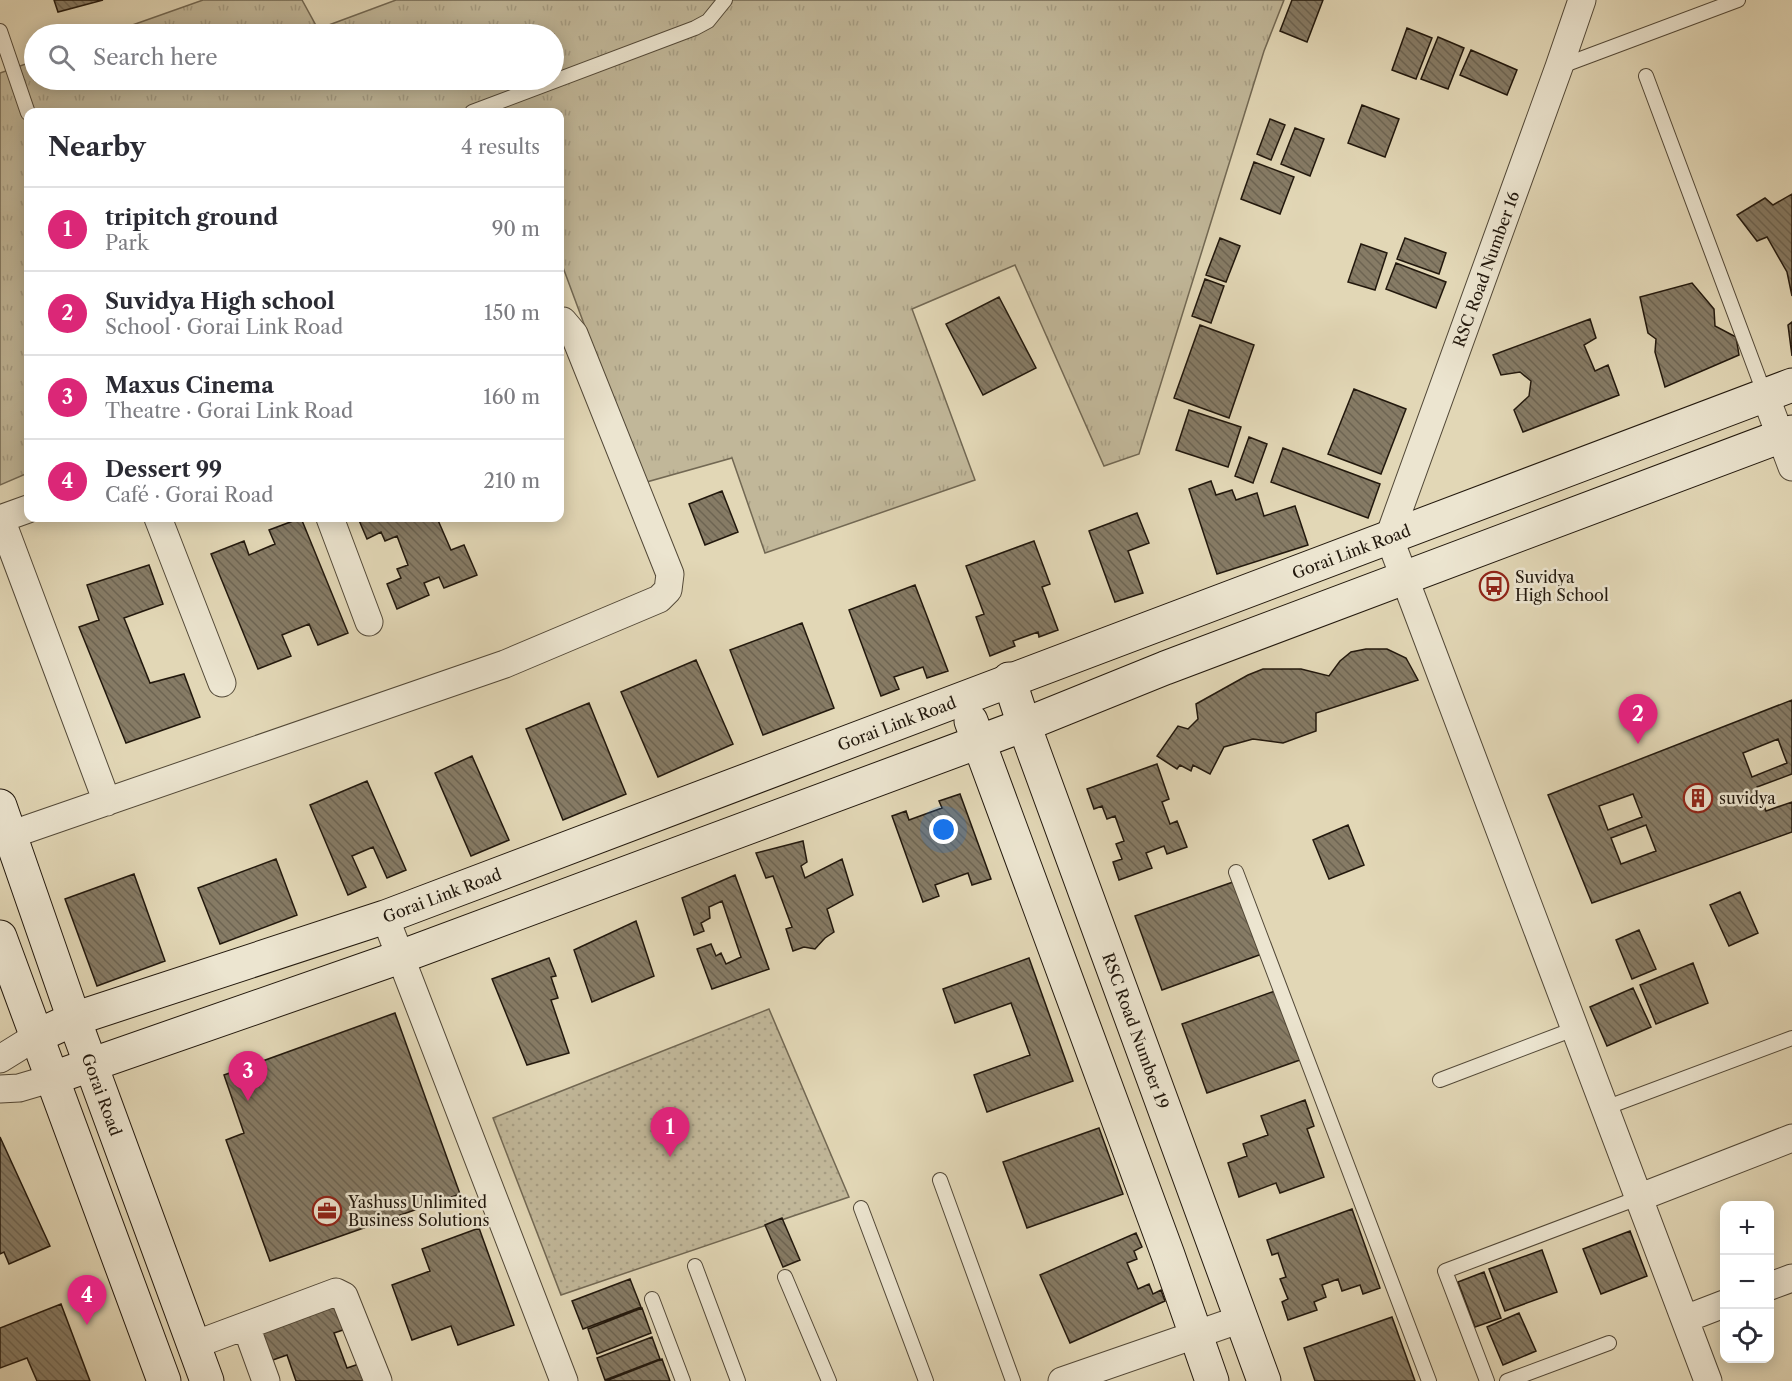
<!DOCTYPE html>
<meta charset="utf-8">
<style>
body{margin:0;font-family:"Libre Caslon Text",serif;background:#f7f7f7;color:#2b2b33}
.controls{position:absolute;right:18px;bottom:18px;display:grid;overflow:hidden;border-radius:12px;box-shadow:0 3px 15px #0003}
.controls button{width:54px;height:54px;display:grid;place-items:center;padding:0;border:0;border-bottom:2px solid #e1e1e2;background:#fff;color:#2b2b33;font:30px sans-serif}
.you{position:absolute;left:944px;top:830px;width:21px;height:21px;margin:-15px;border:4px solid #fff;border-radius:50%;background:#1a73e8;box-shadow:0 0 0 9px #1a73e833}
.badge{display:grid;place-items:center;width:39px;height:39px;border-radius:50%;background:#db2777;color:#fff;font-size:20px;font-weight:700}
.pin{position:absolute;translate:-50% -50px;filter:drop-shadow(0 2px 3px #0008)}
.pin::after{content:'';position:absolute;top:32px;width:21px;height:18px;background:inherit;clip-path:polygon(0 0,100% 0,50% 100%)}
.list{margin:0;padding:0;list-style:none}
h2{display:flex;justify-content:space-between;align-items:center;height:78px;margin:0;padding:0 24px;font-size:26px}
h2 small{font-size:20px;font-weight:400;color:#7c7c81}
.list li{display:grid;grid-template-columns:39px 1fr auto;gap:18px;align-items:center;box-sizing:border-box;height:84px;padding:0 24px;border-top:2px solid #e1e1e2}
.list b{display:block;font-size:22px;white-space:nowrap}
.list p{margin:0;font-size:20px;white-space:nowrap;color:#7c7c81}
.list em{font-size:20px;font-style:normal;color:#7c7c81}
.icon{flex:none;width:33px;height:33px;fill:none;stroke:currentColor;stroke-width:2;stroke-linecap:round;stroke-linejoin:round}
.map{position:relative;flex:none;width:1792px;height:1381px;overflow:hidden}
.search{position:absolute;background:#fff;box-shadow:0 3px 15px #0003;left:24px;top:24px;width:540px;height:66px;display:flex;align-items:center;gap:15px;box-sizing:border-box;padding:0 21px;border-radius:33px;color:#7c7c81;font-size:22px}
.panel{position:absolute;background:#fff;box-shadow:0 3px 15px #0003;left:24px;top:108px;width:540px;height:414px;border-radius:12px}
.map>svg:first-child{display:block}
.grass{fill:url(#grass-tufts);stroke:#726853;stroke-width:1.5}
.park{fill:url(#park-dots);stroke:#726853;stroke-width:1.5}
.building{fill:url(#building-back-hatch);stroke:#22180d;stroke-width:1.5;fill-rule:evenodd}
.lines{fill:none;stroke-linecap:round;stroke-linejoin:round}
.lane-casing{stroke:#524837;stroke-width:16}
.street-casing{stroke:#524837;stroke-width:29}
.secondary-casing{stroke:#22180d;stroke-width:35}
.lane{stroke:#ece5d0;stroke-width:14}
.street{stroke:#ece5d0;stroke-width:27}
.secondary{stroke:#ece5d0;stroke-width:33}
.labels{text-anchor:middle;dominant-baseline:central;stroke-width:5;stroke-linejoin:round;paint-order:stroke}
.street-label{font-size:16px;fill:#22180d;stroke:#ece5d0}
.poi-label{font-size:16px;fill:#22180d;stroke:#ece5d0;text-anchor:start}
</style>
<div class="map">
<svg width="1792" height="1381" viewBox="0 0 1792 1381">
<defs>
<pattern id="grass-tufts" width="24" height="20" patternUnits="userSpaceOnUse" patternTransform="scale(1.5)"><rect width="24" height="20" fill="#c1b799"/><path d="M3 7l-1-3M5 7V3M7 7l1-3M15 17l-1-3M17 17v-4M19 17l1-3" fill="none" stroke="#a69d83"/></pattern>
<pattern id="park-dots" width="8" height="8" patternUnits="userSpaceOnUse" patternTransform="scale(1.5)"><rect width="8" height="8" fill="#c1b799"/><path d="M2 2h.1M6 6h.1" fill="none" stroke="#a69d83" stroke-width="1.8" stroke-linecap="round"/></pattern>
<pattern id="building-back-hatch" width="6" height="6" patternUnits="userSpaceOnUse" patternTransform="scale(1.5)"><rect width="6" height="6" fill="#867b65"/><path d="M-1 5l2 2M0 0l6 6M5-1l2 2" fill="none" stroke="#6d6452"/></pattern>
</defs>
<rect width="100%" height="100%" fill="#e2d7b6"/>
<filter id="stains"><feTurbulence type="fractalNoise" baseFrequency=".00333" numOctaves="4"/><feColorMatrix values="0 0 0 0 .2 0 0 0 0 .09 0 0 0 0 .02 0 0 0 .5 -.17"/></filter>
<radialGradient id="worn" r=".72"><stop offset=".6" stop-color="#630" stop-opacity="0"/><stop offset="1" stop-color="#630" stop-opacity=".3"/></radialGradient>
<!-- grass -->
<path class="grass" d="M203,0H302L318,29L396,0H1284L1264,51L1139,454L1104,466L1015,265L912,309L975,480L765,553L732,458L643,483L561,262H560V112H28V473L0,485V73L34,61V80H554V34H107Z"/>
<!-- park -->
<path class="park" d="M769,1009L849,1197L561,1295L493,1118Z"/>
<!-- building -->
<path class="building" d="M54,0H103L58,12Z
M1292,0H1323L1307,42L1280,31Z
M1407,28L1432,38L1416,79L1392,70Z
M1438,37L1464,48L1448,89L1421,79Z
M1471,50L1517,70L1507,95L1460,75Z
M1362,105L1399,119L1385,157L1348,143Z
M1270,119L1285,125L1271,160L1257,154Z
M1295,128L1324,139L1310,176L1281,164Z
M1254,162L1294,177L1280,214L1241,199Z
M1792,194V296L1787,272L1767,237L1757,241L1737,215L1765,198L1773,205Z
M1220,238L1240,246L1226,282L1206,275Z
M1405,238L1446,253L1439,274L1397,259Z
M1361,244L1387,253L1375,290L1348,282Z
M1396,263L1446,282L1436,308L1386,289Z
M1205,279L1224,286L1211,323L1192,316Z
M1692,283L1714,309L1715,326L1736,337L1739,355L1665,387L1655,352L1656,339L1648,333L1640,297Z
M999,297L1036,368L983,395L946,324Z
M1590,319L1596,338L1584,345L1595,371L1608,365L1619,395L1523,432L1514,410L1529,396L1531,381L1520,372L1501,375L1493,355Z
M1792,322V356L1788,325Z
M1200,325L1254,345L1229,418L1174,398Z
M1354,389L1406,409L1381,474L1328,454Z
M1189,410L1241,427L1228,467L1176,450Z
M1249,437L1267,444L1253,483L1235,476Z
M1283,448L1380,484L1368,518L1271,482Z
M1211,481L1216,495L1232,490L1236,500L1257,493L1264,516L1295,506L1308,545L1217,574L1189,489Z
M722,491L738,532L705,545L689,504Z
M1137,513L1149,543L1128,551L1143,593L1115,602L1089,531Z
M301,518L348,633L318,645L309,624L282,635L291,656L258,669L211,554L244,541L249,555L275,544L269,530Z
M358,518H437L451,550L464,545L477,575L444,588L439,577L424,583L429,595L397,609L387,584L401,578L397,569L408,565L397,536L385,541L381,532L367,539Z
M1034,541L1050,584L1042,587L1058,630L1039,637L1038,632L1013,641L1015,646L990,656L976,617L984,614L966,566Z
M149,565L163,604L124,618L150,683L184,674L200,717L126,743L79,627L99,620L87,585Z
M915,585L948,671L927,678L923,667L894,677L899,689L881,696L849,610Z
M802,623L834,708L763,735L730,650Z
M1366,649H1387L1406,658L1418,680L1316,713V731L1283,743L1253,739L1224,747L1210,774L1193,765L1191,771L1180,765L1177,769L1157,756L1178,726L1188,729L1198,719L1196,704L1248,675L1263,669H1301L1329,676L1340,661L1351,652Z
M696,660L733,744L658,777L621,692Z
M1792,700V774L1757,787L1766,811L1792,802V832L1592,903L1548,795ZM1778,739L1787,763L1752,777L1743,753ZM1633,794L1642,817L1608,830L1599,806ZM1646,825L1656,851L1621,864L1611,838Z
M589,703L626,794L563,820L526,729Z
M472,756L509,840L471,856L435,773Z
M1157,764L1169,799L1162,802L1170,824L1177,821L1187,847L1167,854L1164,846L1146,853L1152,868L1119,880L1113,862L1122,859L1116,844L1124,841L1115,816L1107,819L1102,806L1094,809L1087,789Z
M367,781L406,870L387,878L373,847L352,856L366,887L348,895L310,805Z
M960,794L991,879L972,885L968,873L935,885L939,896L923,902L892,816L906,811L909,820L942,808L939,801Z
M1348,825L1364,865L1329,879L1313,840Z
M803,841L807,862L801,866L805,878L842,859L853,895L827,909L834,932L825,938L815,949L804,947L793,951L786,929L792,927L773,876L766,878L756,853Z
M276,859L297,915L220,944L198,888Z
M134,874L165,961L97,986L65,899Z
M735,875L769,969L712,989L697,949L711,944L716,956L721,953L726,964L741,957L722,901L709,907L710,918L701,923L704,931L694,935L682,898Z
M1236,881L1262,954L1162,990L1135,916Z
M1740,892L1758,933L1729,946L1710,905Z
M636,921L654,976L592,1002L574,950Z
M1639,930L1656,969L1632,979L1616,940Z
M549,958L556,976L551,977L558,998L551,1000L569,1053L527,1065L492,979Z
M1029,958L1073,1081L987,1112L974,1075L1030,1055L1011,1003L955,1023L943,989Z
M1693,963L1708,1003L1656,1024L1640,985Z
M1633,988L1651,1027L1607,1046L1590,1007Z
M1275,991L1300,1060L1207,1093L1182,1024Z
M395,1013L460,1194L270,1261L226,1140L244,1133L224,1075Z
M1305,1100L1314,1126L1307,1129L1324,1177L1280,1193L1276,1183L1239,1197L1228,1163L1247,1156L1243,1144L1268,1135L1261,1116Z
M1099,1128L1123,1194L1027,1228L1003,1162Z
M0,1137L50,1246L9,1264L4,1252L0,1254Z
M1352,1209L1380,1288L1363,1294L1360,1285L1342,1291L1338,1279L1322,1285L1326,1297L1314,1302L1317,1310L1288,1320L1282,1302L1288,1299L1280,1279L1286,1277L1278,1253L1272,1255L1267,1240Z
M782,1218L800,1260L783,1267L765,1225Z
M479,1228L514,1325L458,1345L451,1326L412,1340L392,1285L430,1271L422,1249Z
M1630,1231L1647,1276L1601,1294L1583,1249Z
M1136,1233L1142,1247L1134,1251L1137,1259L1127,1263L1138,1289L1149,1284L1153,1294L1161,1290L1165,1301L1070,1343L1040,1275Z
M1542,1250L1557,1292L1505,1311L1489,1269Z
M1484,1272L1501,1318L1475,1327L1458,1282Z
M630,1279L641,1307L583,1329L572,1301Z
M337,1303L346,1329L334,1333L347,1368L359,1364L365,1381H296L287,1355L270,1361L260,1330Z
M61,1304L90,1381H37L27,1358L0,1368V1328Z
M642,1308L651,1333L597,1354L588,1329Z
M1519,1313L1536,1351L1503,1365L1487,1327Z
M1392,1317L1415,1381H1315L1304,1348Z
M652,1337L660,1359L605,1380L597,1358Z
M662,1359L670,1381H606Z"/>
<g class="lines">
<!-- lane casing -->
<g class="lane-casing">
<path id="lane" d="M0,31L28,113
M1559,67L1738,0
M1646,76L1765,395
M472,112L695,28L708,21L725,0
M1236,872L1429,1381
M1440,1080L1574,1029
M1605,1108L1792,1038
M940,1180L1013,1381
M861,1208L926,1381
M695,1266L738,1381
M785,1277L829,1381
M652,1299L683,1381
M1487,1381L1445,1271L1638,1198
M1507,1381L1609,1343"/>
</g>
<!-- street casing -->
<g class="street-casing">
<path id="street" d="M1582,0L1559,67L1389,537L1708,1381
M1765,395L1792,467
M158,518L222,683
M330,518L369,622
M0,519L28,509
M1,519L107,802
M10,835L505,664L659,599L668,590L670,574L574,334L563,321H560
M385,917L564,1381
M0,1059L37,1036
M0,1089L19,1088L53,1078
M1638,1198L1792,1138
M1770,1286L1792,1278
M1685,1319L1724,1304
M246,1326L266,1381
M194,1345L336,1292L344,1296L378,1381
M1062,1381L1241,1319"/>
</g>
<!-- secondary casing -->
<g class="secondary-casing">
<g id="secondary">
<path id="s1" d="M1009,679L1024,725L1264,1381"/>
<path d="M971,721L1168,1255L1212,1381"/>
<path id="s2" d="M0,806L74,1019L207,1381"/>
<path d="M0,937L164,1381"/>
<path id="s3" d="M37,1036L74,1019L385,917L1792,385"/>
<path d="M53,1078L400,957L1024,725L1165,668L1792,432"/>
</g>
</g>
<!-- lane -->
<use href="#lane" class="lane"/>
<!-- street -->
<use href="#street" class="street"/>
<!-- secondary -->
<use href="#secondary" class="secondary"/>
</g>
<!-- icons -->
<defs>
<g id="bus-ring" transform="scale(1.5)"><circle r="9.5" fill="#ece5d0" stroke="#8f2418" stroke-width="1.5"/><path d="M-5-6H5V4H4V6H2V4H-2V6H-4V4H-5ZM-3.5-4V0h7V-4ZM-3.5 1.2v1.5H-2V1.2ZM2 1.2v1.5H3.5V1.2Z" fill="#8f2418"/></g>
<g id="building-ring" transform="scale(1.5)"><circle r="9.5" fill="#ece5d0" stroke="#8f2418" stroke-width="1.5"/><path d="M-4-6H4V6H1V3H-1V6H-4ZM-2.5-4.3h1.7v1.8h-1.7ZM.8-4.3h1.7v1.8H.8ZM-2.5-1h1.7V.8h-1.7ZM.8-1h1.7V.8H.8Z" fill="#8f2418"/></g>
<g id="office-ring" transform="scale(1.5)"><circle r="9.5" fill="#ece5d0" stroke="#8f2418" stroke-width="1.5"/><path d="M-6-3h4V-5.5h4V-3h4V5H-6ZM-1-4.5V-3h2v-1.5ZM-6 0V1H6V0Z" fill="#8f2418"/></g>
</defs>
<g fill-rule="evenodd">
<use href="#bus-ring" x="1494" y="586"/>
<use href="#building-ring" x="1698" y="798"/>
<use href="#office-ring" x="327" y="1211"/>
</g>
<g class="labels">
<!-- street labels -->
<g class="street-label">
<text transform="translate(1486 269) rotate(-70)">RSC Road Number 16</text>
<text stroke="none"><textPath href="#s3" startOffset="1401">Gorai Link Road</textPath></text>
<text stroke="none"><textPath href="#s3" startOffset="915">Gorai Link Road</textPath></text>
<text stroke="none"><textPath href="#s3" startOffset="429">Gorai Link Road</textPath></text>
<text stroke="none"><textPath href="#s1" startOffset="374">RSC Road Number 19</textPath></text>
<text stroke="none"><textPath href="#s2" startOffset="306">Gorai Road</textPath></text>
</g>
<!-- poi labels -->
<g class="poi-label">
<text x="1515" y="577">Suvidya<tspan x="1515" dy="18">High School</tspan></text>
<text x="1719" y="798">suvidya</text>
<text x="348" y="1202">Yashuss Unlimited<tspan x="348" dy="18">Business Solutions</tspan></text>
</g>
</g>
<rect width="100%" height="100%" filter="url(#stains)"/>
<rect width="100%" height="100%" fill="url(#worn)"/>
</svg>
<div class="controls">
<button>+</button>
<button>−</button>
<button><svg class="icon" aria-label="locate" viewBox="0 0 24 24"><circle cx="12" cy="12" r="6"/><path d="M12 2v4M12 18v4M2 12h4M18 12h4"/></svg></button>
</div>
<div class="you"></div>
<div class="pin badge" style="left:670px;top:1157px">1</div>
<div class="pin badge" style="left:1638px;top:744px">2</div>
<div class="pin badge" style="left:248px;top:1101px">3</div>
<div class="pin badge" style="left:87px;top:1325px">4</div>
<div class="search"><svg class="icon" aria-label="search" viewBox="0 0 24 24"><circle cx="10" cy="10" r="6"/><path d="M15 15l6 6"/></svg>Search here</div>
<section class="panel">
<h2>Nearby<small>4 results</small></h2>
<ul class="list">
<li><span class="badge">1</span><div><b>tripitch ground</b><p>Park</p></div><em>90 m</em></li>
<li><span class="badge">2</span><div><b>Suvidya High school</b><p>School · Gorai Link Road</p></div><em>150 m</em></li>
<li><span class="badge">3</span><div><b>Maxus Cinema</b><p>Theatre · Gorai Link Road</p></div><em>160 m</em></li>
<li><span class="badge">4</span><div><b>Dessert 99</b><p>Café · Gorai Road</p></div><em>210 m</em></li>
</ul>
</section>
</div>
